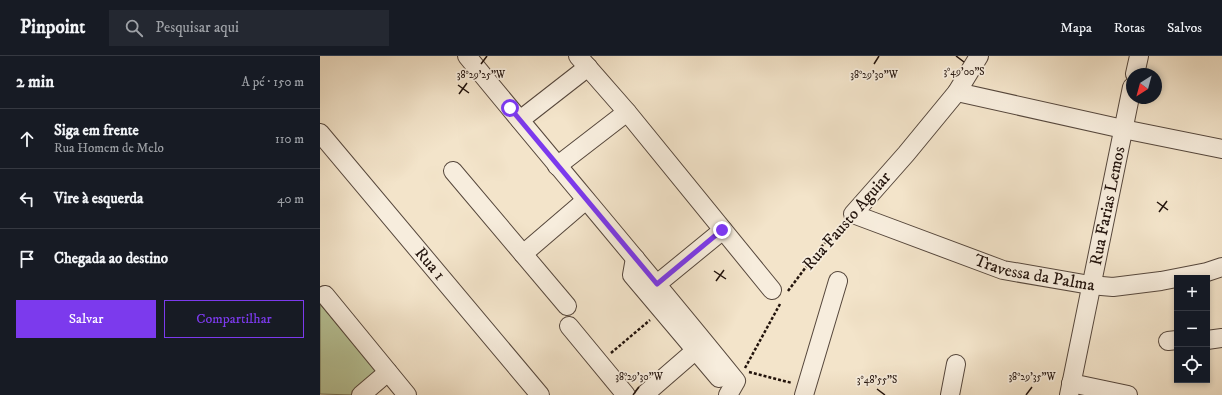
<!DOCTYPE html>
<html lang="pt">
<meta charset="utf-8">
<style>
body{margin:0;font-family:"IM FELL DW Pica",serif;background:#242831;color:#f1f3f6}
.controls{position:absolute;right:12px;bottom:12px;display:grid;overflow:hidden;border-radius:0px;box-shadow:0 2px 6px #0003}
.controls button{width:36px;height:36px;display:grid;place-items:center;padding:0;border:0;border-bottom:1px solid #363941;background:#171b24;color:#f1f3f6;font:20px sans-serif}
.compass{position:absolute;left:806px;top:12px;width:36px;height:36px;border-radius:50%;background:#171b24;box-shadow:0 2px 6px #0003;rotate:216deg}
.stop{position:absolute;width:12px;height:12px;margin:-9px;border:3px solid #7c3aed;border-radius:50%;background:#fff}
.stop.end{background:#7c3aed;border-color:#fff;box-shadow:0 1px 4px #0008}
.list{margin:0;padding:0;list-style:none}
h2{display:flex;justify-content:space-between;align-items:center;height:52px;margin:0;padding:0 16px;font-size:17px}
h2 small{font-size:13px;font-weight:400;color:#9ea1a6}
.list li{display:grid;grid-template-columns:26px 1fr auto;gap:12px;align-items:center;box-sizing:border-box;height:60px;padding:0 16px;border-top:1px solid #363941}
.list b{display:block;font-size:15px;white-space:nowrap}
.list p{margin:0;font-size:13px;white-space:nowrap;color:#9ea1a6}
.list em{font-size:13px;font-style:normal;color:#9ea1a6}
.actions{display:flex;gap:8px;padding:12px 16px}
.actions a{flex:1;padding:9px 0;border:1px solid #7c3aed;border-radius:0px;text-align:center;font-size:14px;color:#7c3aed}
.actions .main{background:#7c3aed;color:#fff}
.icon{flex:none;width:22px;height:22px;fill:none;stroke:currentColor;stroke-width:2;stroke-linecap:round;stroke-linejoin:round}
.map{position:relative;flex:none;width:902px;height:339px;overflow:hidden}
header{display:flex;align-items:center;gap:24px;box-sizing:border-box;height:56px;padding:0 20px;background:#171b24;border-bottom:1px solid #363941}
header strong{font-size:19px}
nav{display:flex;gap:22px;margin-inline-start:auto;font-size:14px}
.search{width:280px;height:36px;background:#242831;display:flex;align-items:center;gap:10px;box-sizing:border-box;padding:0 14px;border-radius:0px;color:#9ea1a6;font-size:15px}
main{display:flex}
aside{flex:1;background:#171b24}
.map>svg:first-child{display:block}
.green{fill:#b8c599;stroke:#6d6c52}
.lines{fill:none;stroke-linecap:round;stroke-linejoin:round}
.minor-casing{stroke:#56473c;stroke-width:20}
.path{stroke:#22130c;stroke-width:2.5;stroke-dasharray:3 2;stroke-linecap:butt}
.minor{stroke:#f7eddd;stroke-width:18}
.route{stroke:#7c3aed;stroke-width:5}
.ticks{fill:none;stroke:#22130c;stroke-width:1.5}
.labels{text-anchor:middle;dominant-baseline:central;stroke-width:3.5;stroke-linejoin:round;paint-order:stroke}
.street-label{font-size:17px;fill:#22130c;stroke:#f7eddd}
.ticks-label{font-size:10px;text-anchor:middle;fill:#22130c;stroke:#f7eddd;stroke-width:3.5;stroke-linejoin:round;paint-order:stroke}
</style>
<header>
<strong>Pinpoint</strong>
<div class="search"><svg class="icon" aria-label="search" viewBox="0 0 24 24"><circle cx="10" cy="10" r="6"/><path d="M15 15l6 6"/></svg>Pesquisar aqui</div>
<nav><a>Mapa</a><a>Rotas</a><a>Salvos</a></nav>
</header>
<main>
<aside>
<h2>2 min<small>A pé · 150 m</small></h2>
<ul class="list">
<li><svg class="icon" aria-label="ahead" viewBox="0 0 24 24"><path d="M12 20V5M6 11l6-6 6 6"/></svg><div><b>Siga em frente</b><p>Rua Homem de Melo</p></div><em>110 m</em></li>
<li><svg class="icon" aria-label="left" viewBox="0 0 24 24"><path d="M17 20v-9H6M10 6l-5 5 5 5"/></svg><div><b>Vire à esquerda</b></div><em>40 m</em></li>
<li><svg class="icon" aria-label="arrive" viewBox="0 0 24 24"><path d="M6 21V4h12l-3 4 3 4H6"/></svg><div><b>Chegada ao destino</b></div></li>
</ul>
<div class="actions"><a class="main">Salvar</a><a>Compartilhar</a></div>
</aside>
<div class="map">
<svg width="902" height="339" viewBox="0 0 902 339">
<rect width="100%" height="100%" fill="#f3e4ca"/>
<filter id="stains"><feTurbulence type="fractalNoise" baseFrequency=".005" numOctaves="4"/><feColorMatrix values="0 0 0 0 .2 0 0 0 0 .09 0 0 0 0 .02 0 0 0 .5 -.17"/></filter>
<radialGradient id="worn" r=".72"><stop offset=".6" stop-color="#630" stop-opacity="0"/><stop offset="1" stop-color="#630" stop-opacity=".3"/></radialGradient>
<!-- green -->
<path class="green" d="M0,248L58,317L33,339L0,338Z"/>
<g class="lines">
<!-- minor casing -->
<g class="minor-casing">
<g id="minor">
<path d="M147,0C236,109 328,216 416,325L408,339"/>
<path d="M258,0L307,56L452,234"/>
<path id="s1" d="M659,0L637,36L586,98L533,158L683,214L770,229L793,231L841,225L887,216L902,211"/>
<path d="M815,18L819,0"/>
<path d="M637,36L803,73L902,93"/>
<path d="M200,64L268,11"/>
<path id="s2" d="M0,77L220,339"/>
<path d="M237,110L307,56"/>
<path d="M133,115L247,250"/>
<path d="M203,198L266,144"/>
<path d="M315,202L312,219L399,322"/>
<path d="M337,228L403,174"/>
<path d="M5,239L87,339"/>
<path d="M249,270L306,339"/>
<path d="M887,284L902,282"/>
<path d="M848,285L857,284"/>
<path d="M751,327L808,339"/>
<path d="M41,339L68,316"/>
<path d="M324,339L384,287"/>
<path d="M484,339L518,225"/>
<path d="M630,339L636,308"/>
<path id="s3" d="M749,339L812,31"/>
</g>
</g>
<!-- path -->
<path class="path" d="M468,235L501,191L523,168
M291,297L330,264
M425,312L460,248
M429,316L472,327"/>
<!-- minor -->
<use href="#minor" class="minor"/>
</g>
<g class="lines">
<!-- route -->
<path class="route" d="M190,52L337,228L402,174"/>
</g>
<!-- ticks -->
<path class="ticks" d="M636,0L644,6M161,8L167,0M554,8L559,0M138,29L149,37M139,38L147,27M837,146L848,154M839,156L847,145M394,215L406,223M396,225L404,214M557,333L565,339M313,339L319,331M706,339L712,331"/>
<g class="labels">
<!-- street labels -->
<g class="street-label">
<text stroke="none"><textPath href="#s3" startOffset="193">Rua Farias Lemos</textPath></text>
<text transform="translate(527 165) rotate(-49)">Rua Fausto Aguiar</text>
<text stroke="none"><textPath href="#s2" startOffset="171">Rua 1</textPath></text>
<text stroke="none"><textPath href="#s1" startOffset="394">Travessa da Palma</textPath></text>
</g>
</g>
<g class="ticks-label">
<text x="644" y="19">3°49'00"S</text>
<text x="161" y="22">38°29'25"W</text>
<text x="554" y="22">38°29'30"W</text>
<text x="319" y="324">38°29'30"W</text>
<text x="712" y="324">38°29'35"W</text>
<text x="557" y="327">3°48'55"S</text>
</g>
<rect width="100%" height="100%" filter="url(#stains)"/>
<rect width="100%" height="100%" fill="url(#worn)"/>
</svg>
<div class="controls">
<button>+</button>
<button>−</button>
<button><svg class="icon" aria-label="locate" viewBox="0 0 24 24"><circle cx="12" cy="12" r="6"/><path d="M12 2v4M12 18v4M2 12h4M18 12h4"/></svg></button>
</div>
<svg class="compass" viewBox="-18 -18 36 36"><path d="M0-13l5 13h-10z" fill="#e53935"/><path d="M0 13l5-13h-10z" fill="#9ea1a6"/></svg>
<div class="stop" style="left:190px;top:52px"></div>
<div class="stop end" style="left:402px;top:174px"></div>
</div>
</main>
